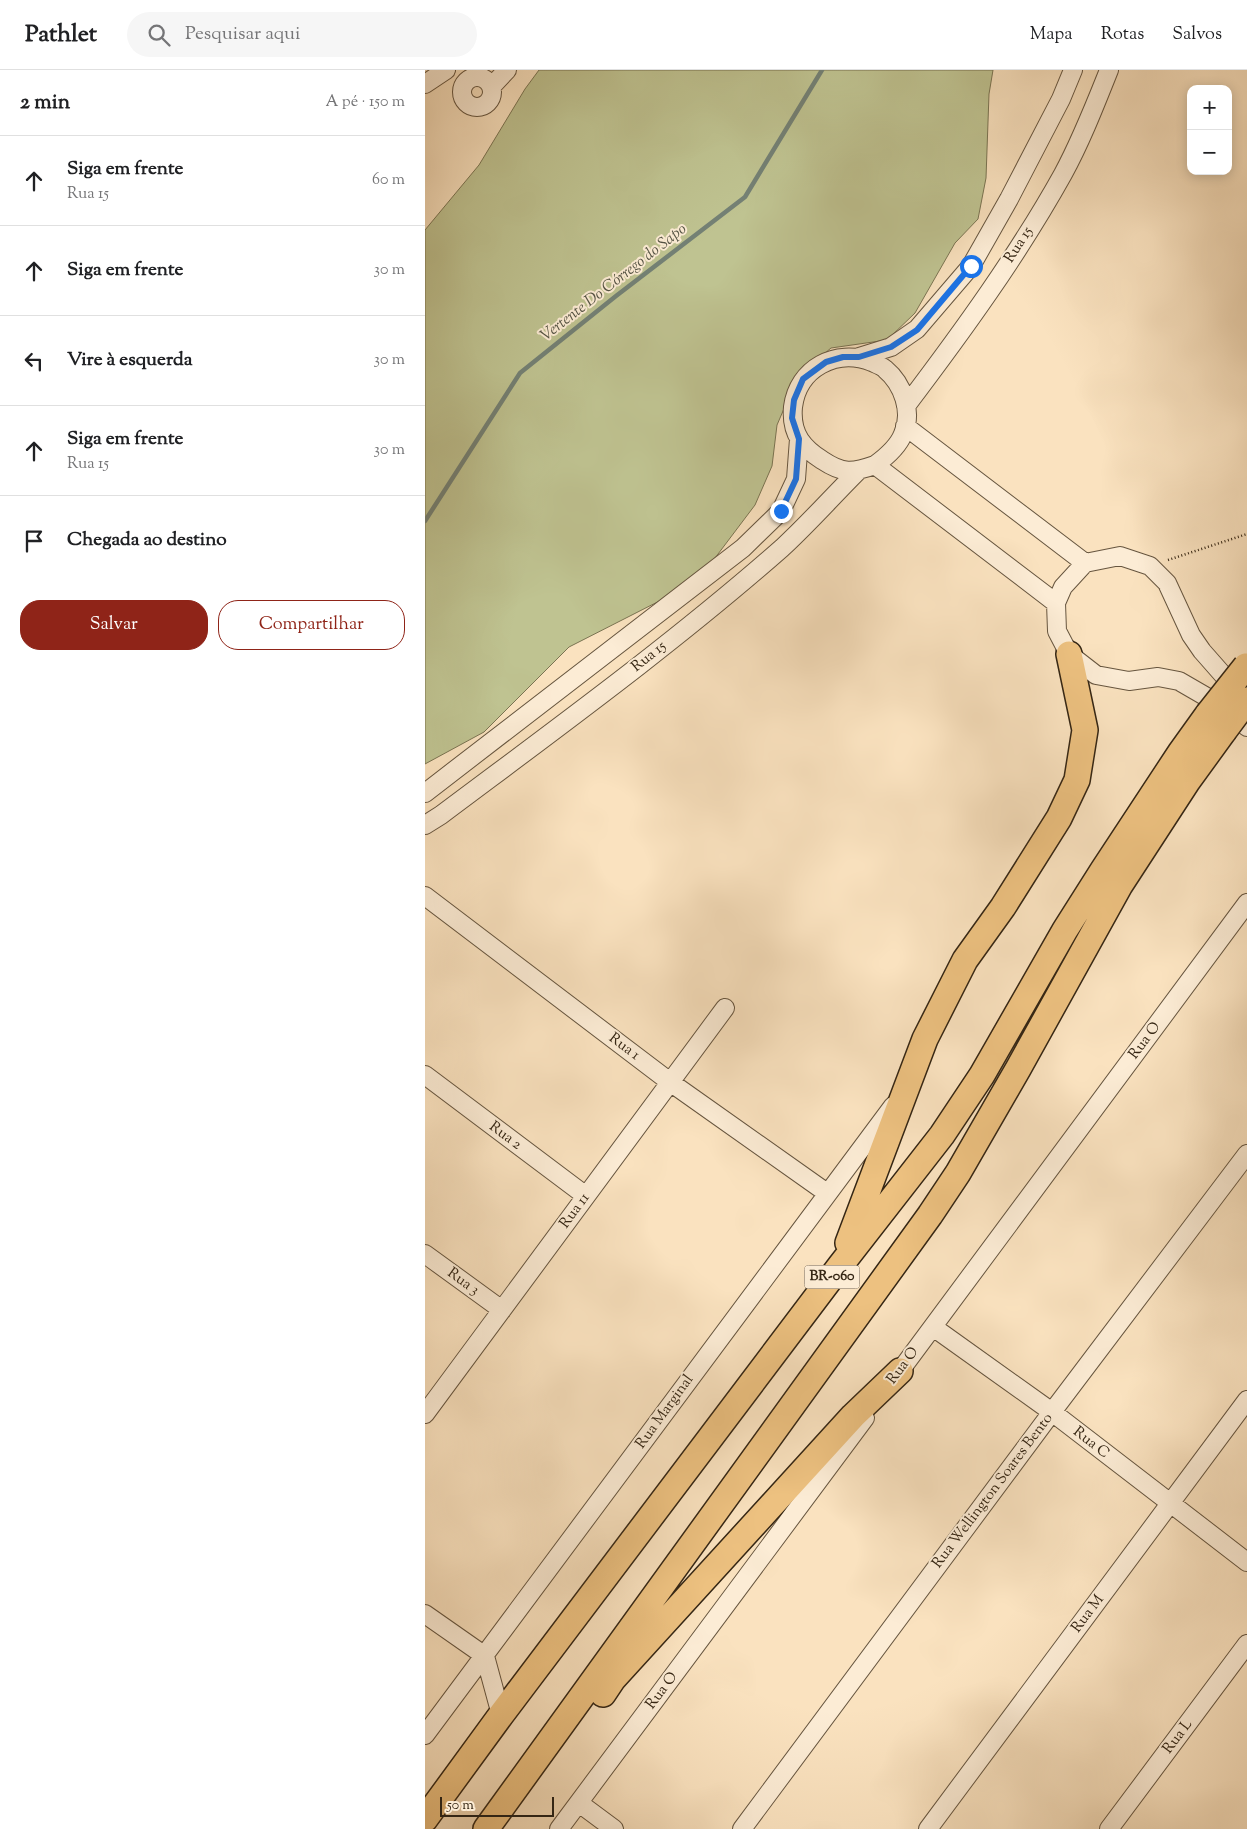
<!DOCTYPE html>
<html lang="pt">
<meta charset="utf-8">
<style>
body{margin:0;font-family:"Sorts Mill Goudy",serif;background:#f6f6f6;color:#202124}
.controls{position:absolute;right:15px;top:15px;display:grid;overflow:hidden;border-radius:10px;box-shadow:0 2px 12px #0003}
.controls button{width:45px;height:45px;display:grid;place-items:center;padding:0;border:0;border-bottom:1px solid #e0e0e0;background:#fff;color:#202124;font:25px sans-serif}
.scale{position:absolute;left:15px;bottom:12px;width:114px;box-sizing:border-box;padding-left:5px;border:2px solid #352614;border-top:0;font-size:14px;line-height:18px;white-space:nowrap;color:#352614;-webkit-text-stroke:4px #fcecd5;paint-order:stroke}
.stop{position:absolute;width:15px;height:15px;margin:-11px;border:4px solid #1a73e8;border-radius:50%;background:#fff}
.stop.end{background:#1a73e8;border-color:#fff;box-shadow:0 1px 5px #0008}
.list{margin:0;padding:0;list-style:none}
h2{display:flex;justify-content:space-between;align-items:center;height:65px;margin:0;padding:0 20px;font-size:21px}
h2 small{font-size:16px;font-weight:400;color:#757577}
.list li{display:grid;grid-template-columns:32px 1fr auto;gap:15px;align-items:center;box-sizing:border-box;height:90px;padding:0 20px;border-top:1px solid #e0e0e0}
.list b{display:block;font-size:19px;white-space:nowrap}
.list p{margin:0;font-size:16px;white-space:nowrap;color:#757577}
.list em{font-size:16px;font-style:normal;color:#757577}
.actions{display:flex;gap:10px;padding:15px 20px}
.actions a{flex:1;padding:11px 0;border:1px solid #8f2418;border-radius:20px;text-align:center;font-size:18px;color:#8f2418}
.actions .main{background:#8f2418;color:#fff}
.icon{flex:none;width:28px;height:28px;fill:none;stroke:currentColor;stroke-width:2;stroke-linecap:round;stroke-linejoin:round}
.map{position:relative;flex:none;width:822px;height:1759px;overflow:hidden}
header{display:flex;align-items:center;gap:30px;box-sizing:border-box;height:70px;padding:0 25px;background:#fff;border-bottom:1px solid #e0e0e0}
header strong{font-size:24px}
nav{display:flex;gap:28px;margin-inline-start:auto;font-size:18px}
.search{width:350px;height:45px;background:#f6f6f6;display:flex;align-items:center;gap:12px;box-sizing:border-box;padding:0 18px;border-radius:28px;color:#757577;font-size:19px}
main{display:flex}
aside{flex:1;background:#fff}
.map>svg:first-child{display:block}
.green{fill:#bfc391;stroke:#7a7452}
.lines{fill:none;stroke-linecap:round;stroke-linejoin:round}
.stream{stroke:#748175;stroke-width:4.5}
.minor-casing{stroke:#66553f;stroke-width:20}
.highway-casing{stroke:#352614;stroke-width:28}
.path{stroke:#352614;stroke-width:2.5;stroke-dasharray:1 2.5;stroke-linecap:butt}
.minor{stroke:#fcecd5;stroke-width:18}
.highway{stroke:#edc180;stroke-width:25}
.highway-bridge-casing{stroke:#352614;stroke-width:28;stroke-linecap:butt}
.highway-bridge{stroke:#edc180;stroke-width:25}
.route{stroke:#1a73e8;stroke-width:6}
.labels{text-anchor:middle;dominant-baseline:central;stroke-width:4;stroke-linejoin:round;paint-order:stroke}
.shield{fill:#fcecd5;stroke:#71614e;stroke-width:1}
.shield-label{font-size:14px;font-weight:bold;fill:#352614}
.street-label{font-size:15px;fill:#352614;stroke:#fcecd5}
.water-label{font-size:16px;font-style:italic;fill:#545344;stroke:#fcecd5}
</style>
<header>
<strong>Pathlet</strong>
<div class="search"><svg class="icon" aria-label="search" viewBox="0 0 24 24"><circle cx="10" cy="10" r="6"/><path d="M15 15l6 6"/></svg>Pesquisar aqui</div>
<nav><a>Mapa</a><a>Rotas</a><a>Salvos</a></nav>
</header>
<main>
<aside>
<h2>2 min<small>A pé · 150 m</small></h2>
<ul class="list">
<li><svg class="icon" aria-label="ahead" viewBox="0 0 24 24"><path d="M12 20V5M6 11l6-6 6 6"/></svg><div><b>Siga em frente</b><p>Rua 15</p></div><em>60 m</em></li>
<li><svg class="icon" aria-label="ahead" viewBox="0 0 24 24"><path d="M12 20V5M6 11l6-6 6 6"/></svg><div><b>Siga em frente</b></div><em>30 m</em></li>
<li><svg class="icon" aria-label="left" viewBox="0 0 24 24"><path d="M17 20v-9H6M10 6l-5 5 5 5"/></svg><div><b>Vire à esquerda</b></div><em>30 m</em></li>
<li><svg class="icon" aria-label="ahead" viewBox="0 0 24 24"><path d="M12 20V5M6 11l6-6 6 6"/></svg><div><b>Siga em frente</b><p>Rua 15</p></div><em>30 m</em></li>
<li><svg class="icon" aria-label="arrive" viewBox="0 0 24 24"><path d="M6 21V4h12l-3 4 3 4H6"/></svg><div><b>Chegada ao destino</b></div></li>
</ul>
<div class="actions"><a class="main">Salvar</a><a>Compartilhar</a></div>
</aside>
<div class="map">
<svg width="822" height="1759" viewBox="0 0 822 1759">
<rect width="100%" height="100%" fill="#fae2bf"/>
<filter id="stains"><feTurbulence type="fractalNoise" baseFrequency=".004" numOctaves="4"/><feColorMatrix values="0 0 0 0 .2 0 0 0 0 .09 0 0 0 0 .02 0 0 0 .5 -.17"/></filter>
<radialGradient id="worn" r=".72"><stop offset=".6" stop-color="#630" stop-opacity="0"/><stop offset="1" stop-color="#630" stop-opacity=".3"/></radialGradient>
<!-- green -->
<path class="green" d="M114,0H568L564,24L561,108L553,149L530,173L490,243L462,270L406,278L373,306L352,355L347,396L330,435L287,492L256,520L144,577L59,662L0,694V160L54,95L100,19Z"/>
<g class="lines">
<!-- stream -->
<path class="stream" d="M0,451L95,303L191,226L320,127L397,0"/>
<!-- minor casing -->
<g class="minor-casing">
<path id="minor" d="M37 22a15 15 0 1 1 30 0a15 15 0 1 1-30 0Z
M0,14L21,0
M67,16L82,0
M434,287L466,277L492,259L546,196L584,129L636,29L648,0
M481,336C537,262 593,185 638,104C656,71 670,35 684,0
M480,356L660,493L695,486L725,496L742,513L766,565L777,581L806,614L815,621
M450,395C461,387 473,377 478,364C488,342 478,314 460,299C457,296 451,294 447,292C411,278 373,298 368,337C367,348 369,361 375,370C381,379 389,385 397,390C418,404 427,403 450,395L631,533
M660,493L638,517L631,533L632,561L644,584L671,605L704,611L733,607L754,611L792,633L822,657
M0,723L318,478L356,441L371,409L374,369
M0,755L16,745C132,658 249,573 357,478C383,454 407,427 432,402
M0,826L245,1012L402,1123
M0,1005L161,1126
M0,1184L77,1240
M508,1257L627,1342L822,1492
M469,1309L822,833
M0,1344L300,938
M0,1544L60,1586L76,1645
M0,1665L468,1036
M154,1733L189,1759
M134,1759L440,1348
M317,1759L627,1342L822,1084
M503,1759L822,1330
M684,1759L822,1574"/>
</g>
<!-- highway casing -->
<g class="highway-casing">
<path id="highway" d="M423,1173L500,969L540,890L578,837L634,748L652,710L660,660L644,584
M178,1624L188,1609L428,1346L475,1301
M0,1749L76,1645L415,1196L517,1065L557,1005L640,860L678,800L755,683L783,644
M61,1759L505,1145L533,1103L593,999L695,815L762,712L799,661"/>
</g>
<!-- path -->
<path class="path" d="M743,490L822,464"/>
<!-- minor -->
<use href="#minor" class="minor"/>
<!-- highway -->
<use href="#highway" class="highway"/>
<!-- highway-bridge casing -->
<g class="highway-bridge-casing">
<path id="highway-bridge" d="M783,644L821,596
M799,661L822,630"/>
</g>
<!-- highway-bridge -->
<use href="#highway-bridge" class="highway-bridge"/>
</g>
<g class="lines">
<!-- route -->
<path class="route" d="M356,441L371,409L374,369L367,348L369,330L378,309L401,292L418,287H434L466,277L492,260L546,196"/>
</g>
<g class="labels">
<!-- shield labels -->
<rect class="shield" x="379.5" y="1195.5" width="55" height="23" rx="4"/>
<g class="shield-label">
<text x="407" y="1207">BR-060</text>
</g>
<!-- street labels -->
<g class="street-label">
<text transform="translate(594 175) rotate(-57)">Rua 15</text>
<text transform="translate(224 587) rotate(-39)">Rua 15</text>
<text transform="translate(720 971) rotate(-53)">Rua O</text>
<text transform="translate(199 977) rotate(37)">Rua 1</text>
<text transform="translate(80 1066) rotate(37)">Rua 2</text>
<text transform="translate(150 1141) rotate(-54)">Rua 11</text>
<text transform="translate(38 1212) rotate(36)">Rua 3</text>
<text transform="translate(478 1296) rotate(-53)">Rua O</text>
<text transform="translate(240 1342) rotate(-54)">Rua Marginal</text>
<text transform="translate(666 1373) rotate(38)">Rua C</text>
<text transform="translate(568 1421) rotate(-53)">Rua Wellington Soares Bento</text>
<text transform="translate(663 1544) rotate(-53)">Rua M</text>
<text transform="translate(237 1621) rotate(-53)">Rua O</text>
<text transform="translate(753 1667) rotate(-53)">Rua L</text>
</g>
<!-- water labels -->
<g class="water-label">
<text transform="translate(189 213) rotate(-38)">Vertente Do Córrego do Sapo</text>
</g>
</g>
<rect width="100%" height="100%" filter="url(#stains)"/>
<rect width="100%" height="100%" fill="url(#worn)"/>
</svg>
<div class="controls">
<button>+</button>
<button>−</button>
</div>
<div class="scale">50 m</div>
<div class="stop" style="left:546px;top:196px"></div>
<div class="stop end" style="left:356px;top:441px"></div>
</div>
</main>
